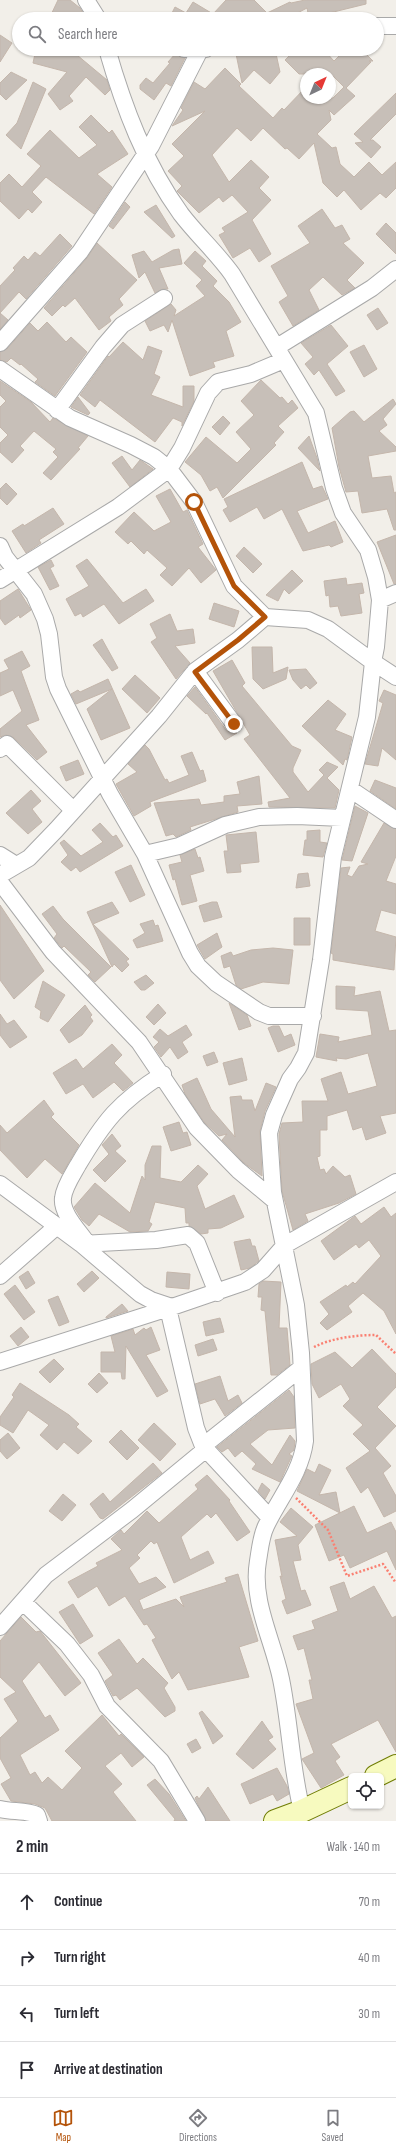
<!DOCTYPE html>
<meta charset="utf-8">
<style>
body{margin:0;font-family:"Sofia Sans Condensed",sans-serif;background:#f2f2f3;color:#2b2b33}
.controls{position:absolute;right:12px;bottom:12px;display:grid;overflow:hidden;border-radius:6px;box-shadow:0 1px 3px #0004}
.controls button{width:36px;height:36px;display:grid;place-items:center;padding:0;border:0;border-bottom:1px solid #e1e1e2;background:#fff;color:#2b2b33;font:20px sans-serif}
.compass{position:absolute;left:300px;top:68px;width:36px;height:36px;border-radius:50%;background:#fff;box-shadow:0 1px 3px #0004;rotate:43deg}
.stop{position:absolute;width:12px;height:12px;margin:-9px;border:3px solid #b45309;border-radius:50%;background:#fff}
.stop.end{background:#b45309;border-color:#fff;box-shadow:0 1px 4px #0008}
.list{margin:0;padding:0;list-style:none}
h2{display:flex;justify-content:space-between;align-items:center;height:52px;margin:0;padding:0 16px;font-size:17px}
h2 small{font-size:13px;font-weight:400;color:#7c7c81}
.list li{display:grid;grid-template-columns:26px 1fr auto;gap:12px;align-items:center;box-sizing:border-box;height:56px;padding:0 16px;border-top:1px solid #e1e1e2}
.list b{display:block;font-size:15px;white-space:nowrap}
.list em{font-size:13px;font-style:normal;color:#7c7c81}
.icon{flex:none;width:22px;height:22px;fill:none;stroke:currentColor;stroke-width:2;stroke-linecap:round;stroke-linejoin:round}
.map{position:relative;flex:none;width:396px;height:1821px;overflow:hidden}
.search{position:absolute;background:#fff;box-shadow:0 1px 3px #0004;left:12px;right:12px;top:12px;height:44px;display:flex;align-items:center;gap:10px;box-sizing:border-box;padding:0 14px;border-radius:22px;color:#7c7c81;font-size:15px}
.sheet{height:276px;background:#fff}
nav{display:flex;justify-content:space-around;align-items:center;box-sizing:border-box;height:56px;border-top:1px solid #e1e1e2;background:#fff;font-size:11px;color:#7c7c81}
nav a{display:grid;justify-items:center;gap:2px}
nav .on{color:#b45309}
.map>svg:first-child{display:block}
.building{fill:#c7bfb8;stroke:#c4b6ab}
.lines{fill:none;stroke-linecap:round;stroke-linejoin:round}
.street-casing{stroke:#a9a9a9;stroke-width:18}
.secondary-casing{stroke:#707d05;stroke-width:24}
.path{stroke:#fa8072;stroke-width:2.5;stroke-dasharray:2 2;stroke-linecap:butt}
.street{stroke:#fff;stroke-width:16}
.secondary{stroke:#f7fabf;stroke-width:22}
.route{stroke:#b45309;stroke-width:5}
</style>
<div class="map">
<svg width="396" height="1821" viewBox="0 0 396 1821">
<rect width="100%" height="100%" fill="#f2efe9"/>
<!-- building -->
<path class="building" d="M58,0H70L80,8L87,19H49Z
M226,0H254L267,13L290,2L291,3L305,0H366V4L309,18L307,8L286,19H169L175,7L186,13L193,2L213,14Z
M0,35L12,43L0,62Z
M36,49H57L56,50L68,54L71,50L107,80L110,90L105,95L86,77L69,96L73,101L60,110L48,94L67,72L33,63Z
M235,49H275L280,72L270,84L254,70L242,83Z
M296,49H323L334,61L346,49H361L373,61H369L371,62L346,88L355,96L334,115L329,110L331,120L317,134L332,148L336,147L340,164L354,177L369,162L382,175L396,162V188L386,198L380,193L361,210L344,190L337,197L323,183L314,143L299,159L287,148L285,149L263,128L251,141L237,128L212,155L229,182L251,160L269,177L259,188L271,200L252,220L271,254L259,262L250,248L233,258L219,235L225,232L222,228L248,212L232,195L223,202L219,197L199,213L177,191L182,186L168,171L184,156L172,144L205,111L172,126L183,110L181,108L194,82L205,89L225,68L241,84L239,86L273,118L282,108L284,110L306,87V98H333L344,87L327,70L323,74H299L285,60Z
M176,53L180,57L185,58L171,86L166,83L154,100L140,89V85L146,78L153,83L170,63L168,62Z
M11,72L27,80L6,100L0,94V83Z
M33,82L46,89L21,149L6,135L17,123Z
M396,93V114L370,140H373L381,147L371,158L355,143L363,142L354,134Z
M91,115L109,133L112,130L128,154L97,174L112,187L94,214L46,177L32,192L42,202L32,213L28,209L19,219L0,201V183L9,174L22,187L41,166L27,154L50,130L79,158L97,145L79,127Z
M125,202L130,207L113,229L109,226Z
M156,205L175,236L172,238L144,212Z
M322,209L335,228L342,225L350,239L343,243L364,263L347,280L355,288L342,295L323,277L309,290L319,310L293,326L279,302L288,296L271,266L310,243L298,226Z
M386,223L396,233V254L376,234Z
M60,234L72,246L26,299L19,292L0,313V286L15,270L13,268L24,256L28,260L35,252L40,256Z
M97,243L137,280L119,299L123,305L109,317L111,321L99,330L75,298L65,307L63,305L52,316L44,308L87,258Z
M179,249L182,264L159,268L168,289H163L155,293L145,272L139,278L132,255L144,251L152,262L173,250Z
M195,251L206,261L202,266L217,281L213,286L229,302L241,322L226,331L234,356L213,362L215,367L190,376L172,320L168,332L164,325L150,331L145,321L171,304L176,310L174,316L205,296L196,286L202,280L184,263Z
M378,308L388,323L377,330L367,315Z
M0,313L8,320L0,329Z
M47,322L66,342L71,337L87,352L55,396L35,382L38,379L21,364L20,365L11,358L7,362L0,360V352L7,349L30,323L38,331Z
M331,325L348,346L327,364L345,391L336,396L319,370L314,375L305,364L313,357L301,343Z
M123,342L143,360L148,346L162,351L154,374L160,377L151,395L183,407V386H194V401L182,426V422L173,418L155,442L100,400L95,407L80,395L108,356L109,357Z
M364,345L377,369L364,377L350,352Z
M261,380L280,398L282,397L288,404L292,400L298,408L278,426L284,432L274,443L276,445L223,498L217,487L210,491L201,475L185,462L206,437L237,463L251,449L236,432L254,415L241,401Z
M0,381L31,402L50,422L53,418L88,436L78,448L80,449L51,480L43,473L58,457L53,452L56,449L34,431L20,446L24,450L12,463L0,452V443L8,435L0,427V407L6,401L0,395Z
M78,397L90,413L88,415L71,407Z
M393,399L396,404L383,419L387,425L379,431L396,447V451L368,456L372,478L391,476L394,493L396,492V530H394L387,509L362,513L358,491L346,492L339,467L332,428L350,412L354,411L364,422Z
M223,416L230,423L220,435L212,427Z
M309,436L317,458L320,471L298,448Z
M122,456L132,470L140,460L153,469L130,487L112,463Z
M302,462L313,489L322,486L328,499L297,511L308,533L335,521L343,542L331,547L329,545L303,551L282,509L264,519L257,507L230,522L223,510L228,507L224,499Z
M6,483L17,494L7,505L0,498V489Z
M170,489L183,512L187,510L203,544L198,547L216,570L201,583L189,568L172,586L160,575L167,568L147,550L144,554L131,541L128,544L115,532L134,512L154,531L171,522L156,496Z
M53,508L64,524L39,540L41,543L26,553L12,531L23,524L24,526Z
M396,535V584H394L377,542Z
M244,547L262,564L253,573L236,556Z
M87,559L123,603L146,589L154,601L119,624L104,604L83,617L81,613L75,616L66,599L89,586L76,566Z
M51,560L54,566L50,568L59,586L50,590L38,567Z
M292,570L303,581L289,594L284,589L278,601L266,595Z
M346,578L347,585L362,583L364,593L359,594L362,613L341,616L338,606L330,607L329,595L326,596L324,581Z
M18,589L31,610L20,618L19,615L5,625L0,618V601Z
M214,603L239,611L234,627L209,619Z
M170,614L177,631L193,629L195,643L175,646L190,663L176,679L151,642L157,638L150,624Z
M102,639L118,668L112,671L93,645Z
M252,647H272L273,673L288,667L286,679L263,689L253,679Z
M22,651L30,666L21,671L39,720L26,725L47,752L37,760L13,737L6,735L0,737V729L22,711L13,690L0,696V673L9,669L4,660Z
M232,660L245,683L242,686L292,746L301,750L293,768V772L308,792L324,775L319,770L327,762L338,767L327,778L339,790L335,808L269,807L268,802L290,798L244,739L250,735L213,671Z
M306,669L317,683L310,689L306,685L301,689L293,680L289,670Z
M135,675L160,698L147,713L122,689Z
M108,679L130,728L101,740L87,709L112,689L76,704L71,694L78,690L80,692Z
M195,687L226,730L231,733H237L225,740L207,713L206,714L187,696Z
M384,690L396,695V760L382,748L378,766L365,764L383,703L379,701Z
M328,700L346,714L335,730L352,737L347,760L345,759L343,765L302,726Z
M145,745L149,749L165,780L167,779L169,783L189,775L181,756L192,752L200,771L203,770L206,781L150,802L151,806L134,816L116,784L137,772L128,764Z
M78,760L84,774L66,781L60,767Z
M259,776L262,804L237,806L238,812L190,827L191,830L176,837L173,834L166,836L154,803L199,799L201,805L224,802V796L240,794L237,782Z
M375,780L396,788V809L370,791Z
M31,790L41,801L32,809L42,822L28,834L6,813Z
M355,806L368,813L352,861L342,860Z
M100,823L113,837L116,835L123,846L80,872L76,867L71,871L61,862L68,855L60,843L64,840L81,856L103,842L92,830Z
M384,823L396,829V856L386,881L396,884V914L381,910L375,931L396,937L394,970L333,960V954L331,953L341,868L350,867L347,875L352,877L359,866L368,864L361,862Z
M320,830V842L327,843L323,857L303,855L305,840H307V831Z
M256,832L259,862L240,864L241,872L227,873L224,851H228L226,835Z
M195,849L198,858L200,857L204,871L190,875L197,901L182,905L175,879L173,880L169,865L182,862L180,855Z
M131,865L145,895L130,902L115,872Z
M308,873L310,886L296,888L298,874Z
M112,902L119,913L93,924L129,959L126,961L129,965L122,972L114,964L112,967L87,912Z
M212,902H217L222,917L204,922L199,906Z
M0,905L44,971L14,999L0,980Z
M53,906L63,919L111,967L95,982L88,975L91,972L64,946L62,948L54,938L57,934L42,914Z
M294,918H310V945H294Z
M153,920L155,926L158,925L163,941L137,948L133,940L145,933L140,924Z
M217,933L222,947L205,959L197,945Z
M273,948L293,950L289,984L263,982L241,989L236,985L230,966L224,968L221,956L231,952L233,956L251,950Z
M146,975L154,983L145,990H141L134,982Z
M43,981L65,995L48,1022L40,1018L41,1011L35,1007Z
M336,986L355,987L354,996L380,991L389,1031L396,1030V1113L380,1116L386,1133L366,1140L362,1127L353,1130L347,1110L327,1116V1130H320V1156L317,1157L320,1170L324,1169L326,1174L333,1166L345,1177L350,1175L356,1194L339,1203L305,1214L308,1221L293,1230L282,1191L279,1134L282,1123L303,1122L302,1101H328L321,1079L341,1072L348,1094L377,1086L368,1053L346,1059L336,1058L337,1061L316,1057L320,1034L339,1037L338,1042L372,1035L368,1011L336,1009Z
M229,1003L247,1015L251,1026L239,1030Z
M158,1004L166,1013L154,1025L146,1017Z
M85,1005L92,1015L90,1017L93,1021L82,1035L69,1043L60,1030Z
M0,1014L7,1024L14,1020L27,1037L10,1048L0,1035Z
M186,1025L192,1035L182,1042L188,1052L178,1059L170,1047L161,1057L154,1047L159,1042L153,1037L160,1029L168,1036Z
M273,1026H279L284,1037L291,1034L295,1045L278,1052L268,1028Z
M112,1044L122,1055L114,1063L133,1083L123,1091L114,1082L93,1098L83,1084L66,1094L53,1073L76,1059L83,1069Z
M214,1052L218,1062L207,1066L203,1056Z
M242,1058L247,1080L229,1085L223,1063Z
M197,1078L211,1109L235,1137L230,1097L241,1096L242,1100H252L255,1111L266,1083L276,1087L265,1111L260,1131L262,1176L244,1163L222,1140L227,1134L219,1136L204,1122L185,1094L182,1085Z
M44,1100L54,1114L51,1117L79,1145L62,1174L45,1159L27,1178L0,1150V1125L7,1133Z
M179,1122L183,1133L187,1132L191,1145L171,1151L163,1127Z
M112,1134L121,1146L115,1151L126,1161L105,1182L93,1170L109,1154L102,1145Z
M152,1146H161L160,1178L181,1182L198,1165L208,1174L197,1186L205,1209L234,1195L244,1217L221,1228L208,1229V1233L201,1234L189,1226V1223H186L185,1208L155,1202L149,1222L152,1224L148,1231L130,1232L99,1214L89,1226L82,1220L74,1207L95,1183L130,1213L142,1176L145,1180V1165Z
M384,1207L391,1217L396,1213V1334L384,1311L363,1293L348,1306L352,1312L327,1330L320,1323L329,1314L320,1302L346,1285L347,1287L353,1282L355,1284L381,1256L369,1240L359,1248L356,1244L334,1260L321,1241L355,1216L361,1224Z
M250,1239L252,1246H255L259,1261L250,1268L241,1270L234,1242Z
M28,1271L35,1283L26,1289L19,1277Z
M92,1271L99,1278L84,1292L77,1284Z
M167,1272L190,1274L189,1289L166,1287Z
M263,1281L281,1282L279,1328H287L290,1365L277,1375H271L265,1311L261,1310L262,1297H258L259,1284Z
M15,1285L35,1312L24,1320L4,1294Z
M58,1296L69,1322L59,1326L48,1300Z
M122,1304L128,1311L106,1318V1317Z
M220,1318L224,1332L206,1336L203,1322Z
M21,1327L29,1337L18,1346L10,1336Z
M151,1327L160,1350L146,1355L168,1391L157,1397L126,1346L125,1379H122L121,1372H101V1352H115L111,1336L133,1329L135,1335L144,1328L146,1330Z
M213,1339L217,1350L198,1356L195,1345Z
M372,1349L396,1374V1387L377,1407L396,1426L375,1448L391,1466L383,1473L396,1496V1511L384,1517L368,1487L361,1493L346,1468L370,1451L353,1434L363,1425L343,1406L350,1399L341,1384L319,1398L312,1384L311,1364L335,1352L352,1368Z
M54,1359L64,1369L50,1383L39,1372Z
M99,1373L108,1383L97,1393L88,1384Z
M220,1376L228,1401L238,1395L242,1403L225,1416L215,1399L200,1404L195,1384Z
M20,1383L69,1415L79,1424L76,1427L92,1441L78,1454L64,1442L57,1450L40,1435L49,1425L28,1410L13,1433L0,1425V1417L14,1397L12,1395Z
M289,1390L294,1397L295,1428L268,1430L250,1444L272,1465L290,1435L295,1441L294,1450L289,1454L292,1456L290,1460L280,1482L252,1469L256,1464L242,1451L235,1457L228,1448L222,1452L217,1447Z
M154,1423L176,1444L160,1461L138,1440Z
M121,1430L139,1448L127,1460L109,1442Z
M8,1433L20,1448L7,1459L0,1451V1440Z
M153,1463L162,1473L103,1519L100,1518L90,1504L103,1493L110,1502Z
M319,1464L331,1470L319,1495L336,1492L340,1513L297,1491L307,1469L315,1473Z
M207,1475L230,1500L229,1501L250,1532L237,1541L216,1513L211,1518L207,1514L181,1537L190,1560L208,1551L214,1563L174,1583L157,1542L154,1544L151,1541L137,1555L140,1558L129,1568L139,1584L156,1577L166,1587L139,1600L143,1610L176,1599L184,1607L180,1597L227,1582L225,1578L238,1574L258,1641L239,1647L249,1677L188,1690L179,1672L172,1679L152,1640L156,1638L147,1624L144,1625L125,1596L109,1606L97,1586L78,1598L68,1582L98,1566L96,1563L122,1550L111,1539L121,1530L124,1534L147,1511L159,1523L198,1489L195,1485Z
M262,1483L270,1490L265,1499L258,1491Z
M63,1494L76,1505L62,1521L49,1511Z
M354,1506L367,1533L391,1522L396,1532V1570L387,1551L350,1568L344,1555L329,1561L315,1525Z
M291,1508L313,1527L298,1545L301,1560L293,1561L301,1591L305,1590L311,1605L287,1614L282,1601L286,1599L280,1576L282,1577L275,1540L297,1536L280,1522Z
M344,1582L350,1599L374,1586L392,1618L396,1616V1752L378,1720L331,1744L340,1757L335,1761L344,1775L321,1788L302,1759L314,1753L296,1704L313,1699L309,1680H312L304,1648L298,1650L293,1636L315,1629L312,1621L338,1611L330,1587Z
M73,1604L93,1636L80,1644L59,1612Z
M21,1617L36,1632L40,1631L81,1683L65,1696L39,1662L22,1681L45,1718L50,1715L59,1730L20,1755L30,1775L35,1772L42,1783L48,1777L62,1790L82,1768L65,1751L102,1715L119,1736L121,1734L144,1757L132,1767L121,1753L105,1766L122,1784L113,1792L136,1821H52L45,1808L35,1804L11,1801L1,1784L11,1778L0,1758V1738L18,1721L4,1699L16,1692L0,1677V1641Z
M119,1639L137,1664L143,1658L168,1683L164,1688L175,1707V1711L165,1717L137,1688L120,1700L116,1695L113,1696L105,1681L113,1675L98,1653Z
M202,1711L223,1736L213,1744L199,1713Z
M262,1721L273,1737L268,1740L276,1749L253,1769L236,1754Z
M196,1739L201,1748L192,1753L187,1744Z
M277,1768L287,1786L289,1794L277,1801L273,1794L250,1804L241,1784Z
M155,1779L169,1794L186,1821H174L175,1819L147,1785Z
M208,1787L230,1821H206L195,1798L197,1796L199,1799Z"/>
<g class="lines">
<!-- street casing -->
<g class="street-casing">
<path id="street" d="M86,0L98,19
M377,26H396
M107,49C124,108 145,164 181,214C197,235 217,253 232,274L316,413L334,488L343,513L368,550L376,577L380,600L376,647L373,662L396,677
M184,49H206
M0,343L80,252L151,146L200,50
M277,347L372,288L396,269
M0,369L70,418L131,445L154,457L169,469L194,502L234,586L265,617
M57,410L103,347L122,325L164,298
M0,546L5,557L34,594L45,619L49,634L54,677L58,689L110,794L145,854L190,953L198,966L216,983L259,1012L269,1016H313
M0,580L118,507L169,469L182,448L208,393L218,382L251,374L284,360
M380,600L396,593
M195,671L234,724
M0,749L7,744L73,810
M350,789L396,820
M145,854L179,846L225,825L259,817L297,816L342,818
M0,855L16,865
M0,875L29,858L56,830L159,716L195,671L238,640L265,617L308,620L328,629L373,662L367,717L333,857L321,960L306,1053L298,1068L290,1079L274,1115L269,1133L273,1192L296,1305L301,1353L305,1441C301,1473 280,1497 266,1526C261,1536 260,1549 258,1561C251,1601 273,1640 281,1679C290,1723 291,1767 302,1811
M0,882L53,952L139,1042L197,1128L238,1170L274,1200
M0,1184L81,1244L140,1294L151,1300L172,1307L245,1282L263,1270L285,1245L396,1182
M87,1243C79,1231 61,1213 63,1198C64,1187 73,1174 78,1165C104,1121 119,1102 163,1074
M81,1244L156,1240L188,1235L197,1243L217,1293
M0,1276L57,1226
M168,1308L196,1428L203,1446L270,1518
M0,1362L172,1307
M203,1446L301,1368
M23,1602L67,1644L91,1675L107,1706L161,1761L197,1821
M0,1627L46,1575L132,1510L206,1449
M0,1809C12,1812 26,1810 37,1815L39,1821"/>
</g>
<!-- secondary casing -->
<g class="secondary-casing">
<path id="secondary" d="M376,1776L396,1766
M275,1821L302,1811L351,1788"/>
</g>
<!-- path -->
<path class="path" d="M314,1347C332,1338 356,1335 376,1335L396,1354
M296,1498L328,1530L347,1576L383,1564L396,1583"/>
<!-- street -->
<use href="#street" class="street"/>
<!-- secondary -->
<use href="#secondary" class="secondary"/>
</g>
<g class="lines">
<!-- route -->
<path class="route" d="M194,502L234,586L265,617L238,640L195,672L234,724"/>
</g>
</svg>
<div class="controls">
<button><svg class="icon" aria-label="locate" viewBox="0 0 24 24"><circle cx="12" cy="12" r="6"/><path d="M12 2v4M12 18v4M2 12h4M18 12h4"/></svg></button>
</div>
<svg class="compass" viewBox="-18 -18 36 36"><path d="M0-13l5 13h-10z" fill="#e53935"/><path d="M0 13l5-13h-10z" fill="#7c7c81"/></svg>
<div class="stop" style="left:194px;top:502px"></div>
<div class="stop end" style="left:234px;top:724px"></div>
<div class="search"><svg class="icon" aria-label="search" viewBox="0 0 24 24"><circle cx="10" cy="10" r="6"/><path d="M15 15l6 6"/></svg>Search here</div>
</div>
<section class="sheet">
<h2>2 min<small>Walk · 140 m</small></h2>
<ul class="list">
<li><svg class="icon" aria-label="ahead" viewBox="0 0 24 24"><path d="M12 20V5M6 11l6-6 6 6"/></svg><div><b>Continue</b></div><em>70 m</em></li>
<li><svg class="icon" aria-label="right" viewBox="0 0 24 24"><path d="M7 20v-9h11M14 6l5 5-5 5"/></svg><div><b>Turn right</b></div><em>40 m</em></li>
<li><svg class="icon" aria-label="left" viewBox="0 0 24 24"><path d="M17 20v-9H6M10 6l-5 5 5 5"/></svg><div><b>Turn left</b></div><em>30 m</em></li>
<li><svg class="icon" aria-label="arrive" viewBox="0 0 24 24"><path d="M6 21V4h12l-3 4 3 4H6"/></svg><div><b>Arrive at destination</b></div></li>
</ul>
</section>
<nav>
<a class="on"><svg class="icon" aria-label="map" viewBox="0 0 24 24"><path d="M3 6l6-2 6 2 6-2v14l-6 2-6-2-6 2zM9 4v14M15 6v14"/></svg>Map</a>
<a><svg class="icon" aria-label="directions" viewBox="0 0 24 24"><path d="M12 3l9 9-9 9-9-9zM9 14v-3h6M13 9l2 2-2 2"/></svg>Directions</a>
<a><svg class="icon" aria-label="saved" viewBox="0 0 24 24"><path d="M7 4h10v16l-5-4-5 4z"/></svg>Saved</a>
</nav>
